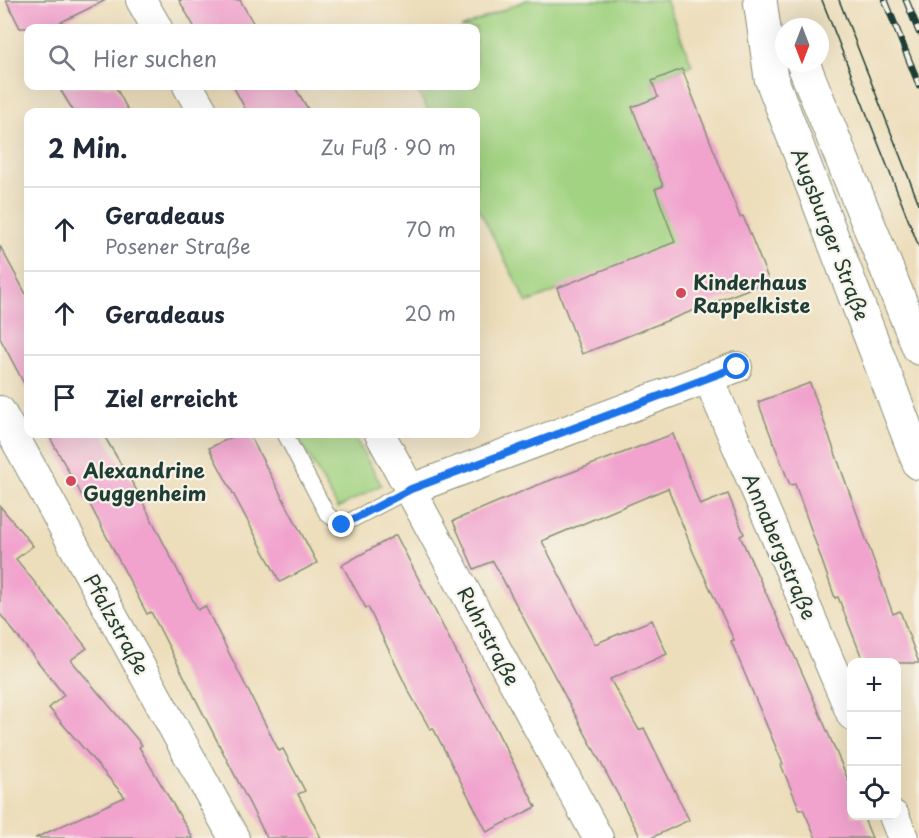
<!DOCTYPE html>
<html lang="de">
<meta charset="utf-8">
<style>
body{margin:0;font-family:"Playpen Sans",sans-serif;background:#f6f6f7;color:#1f2937}
.controls{position:absolute;right:18px;bottom:18px;display:grid;overflow:hidden;border-radius:12px;box-shadow:0 6px 24px #0002}
.controls button{width:54px;height:54px;display:grid;place-items:center;padding:0;border:0;border-bottom:2px solid #e0e1e3;background:#fff;color:#1f2937;font:30px sans-serif}
.compass{position:absolute;left:775px;top:18px;width:54px;height:54px;border-radius:50%;background:#fff;box-shadow:0 6px 24px #0002;rotate:180deg}
.stop{position:absolute;width:18px;height:18px;margin:-14px;border:4px solid #1a73e8;border-radius:50%;background:#fff}
.stop.end{background:#1a73e8;border-color:#fff;box-shadow:0 2px 6px #0008}
.list{margin:0;padding:0;list-style:none}
h2{display:flex;justify-content:space-between;align-items:center;height:78px;margin:0;padding:0 24px;font-size:26px}
h2 small{font-size:20px;font-weight:400;color:#747a83}
.list li{display:grid;grid-template-columns:39px 1fr auto;gap:18px;align-items:center;box-sizing:border-box;height:84px;padding:0 24px;border-top:2px solid #e0e1e3}
.list b{display:block;font-size:22px;white-space:nowrap}
.list p{margin:0;font-size:20px;white-space:nowrap;color:#747a83}
.list em{font-size:20px;font-style:normal;color:#747a83}
.icon{flex:none;width:33px;height:33px;fill:none;stroke:currentColor;stroke-width:2;stroke-linecap:round;stroke-linejoin:round}
.map{position:relative;flex:none;width:919px;height:838px;overflow:hidden}
.search{position:absolute;background:#fff;box-shadow:0 6px 24px #0002;left:24px;top:24px;width:456px;height:66px;display:flex;align-items:center;gap:15px;box-sizing:border-box;padding:0 21px;border-radius:12px;color:#747a83;font-size:22px}
.panel{position:absolute;background:#fff;box-shadow:0 6px 24px #0002;left:24px;top:108px;width:456px;height:330px;border-radius:12px}
.map>svg:first-child{display:block}
.green{fill:#a2d382;stroke:#60885b;stroke-width:1.5}
.building{fill:#f1a3ce}
.lines{fill:none;stroke-linecap:round;stroke-linejoin:round}
.lane-casing{stroke:#868e78;stroke-width:17}
.street-casing{stroke:#868e78;stroke-width:32}
.secondary-casing{stroke:#868e78;stroke-width:35}
.lane{stroke:#fff;stroke-width:15}
.street{stroke:#fff;stroke-width:30}
.secondary{stroke:#fff;stroke-width:33}
.tram{stroke:#1f3d34;stroke-width:1.5}
.rail-casing{stroke:#1f3d34;stroke-width:7}
.rail{stroke:#f7f3e8;stroke-width:4.5;stroke-dasharray:14;stroke-linecap:butt}
.route{stroke:#1a73e8;stroke-width:8}
.poi-dot{fill:#d1495b;stroke:#f7f3e8;stroke-width:2}
.labels{text-anchor:middle;dominant-baseline:central;stroke-width:4.5;stroke-linejoin:round;paint-order:stroke}
.street-label{font-size:20px;fill:#1f3d34;stroke:#f7f3e8}
.poi-label{font-size:20px;font-weight:bold;fill:#1f3d34;stroke:#f7f3e8;text-anchor:start}
</style>
<div class="map">
<svg width="919" height="838" viewBox="0 0 919 838">
<rect width="100%" height="100%" fill="#f7f3e8"/>
<filter id="ink" filterUnits="userSpaceOnUse"><feTurbulence type="fractalNoise" baseFrequency=".0167" numOctaves="2"/><feDisplacementMap in="SourceGraphic" scale="12" xChannelSelector="R" yChannelSelector="G"/><feConvolveMatrix kernelMatrix="1 2 1 2 8 2 1 2 1" color-interpolation-filters="sRGB"/></filter>
<filter id="wash" filterUnits="userSpaceOnUse"><feTurbulence type="fractalNoise" baseFrequency=".008" numOctaves="4" result="noise"/><feDisplacementMap in="SourceGraphic" scale="24" xChannelSelector="R" yChannelSelector="G"/><feGaussianBlur stdDeviation="1.35" result="paint"/><feColorMatrix in="noise" values="0 0 0 0 0 0 0 0 0 0 0 0 0 0 0 0 0 1.4 0 .05"/><feComposite in="paint" operator="in"/></filter>
<g filter="url(#wash)">
<rect width="100%" height="100%" fill="#eddebb"/>
<!-- green -->
<path class="green" d="M526,0H666L692,65L652,81L658,97L633,108L663,186L655,189L666,218L705,231L527,303L476,203V112H429L415,86H476V28H461Z
M296,434H353L381,485L338,508Z"/>
<g id="blocks">
<!-- building -->
<path class="building" d="M6,0H106L49,28H20Z
M179,0H240L256,28H195Z
M682,69L740,217L743,216L769,281L582,354L557,288L675,242L655,189L663,186L632,107L658,97L652,81Z
M58,86H115L129,112H74Z
M233,86H294L310,112H247Z
M0,246L28,298V391L0,338Z
M810,383L893,614L900,611L919,663H864L838,597L835,598L795,484L790,485L774,444L758,402Z
M48,434H103L136,489L198,610L205,606L279,751L283,749L305,791L298,794L321,838H267L151,612L147,614L87,499L85,501Z
M238,434H249L317,563L280,582L209,448Z
M673,434L700,505L728,494L744,534L740,536L805,679L852,789V816H863L872,838H816L803,809L800,810L781,765L783,764L731,641L734,640L694,554L668,488L542,541L595,644L652,620L667,654L610,679L639,730L644,728L689,820L651,838H641L493,561L474,569L453,521L535,486Z
M0,506L33,546L16,559L87,648L71,660L142,745L139,747L193,838H35L125,797L49,708L64,695L0,614Z
M396,535L536,807L487,832L433,728L430,729L408,690L368,607L366,608L342,565Z"/>
</g>
</g>
<g filter="url(#ink)">
<use href="#blocks" fill-opacity="0" stroke="#868e78" stroke-width="1.5"/>
<g class="lines">
<!-- lane casing -->
<g class="lane-casing">
<path id="lane" d="M285,434L327,514L342,525L411,489"/>
</g>
<!-- street casing -->
<g class="street-casing">
<path id="street" d="M141,0L157,28
M188,86L203,112
M708,377L852,715
M0,411L234,838
M380,434L598,838
M411,489L737,367
M894,816L903,838"/>
</g>
<!-- secondary casing -->
<g class="secondary-casing">
<path id="secondary" d="M760,0L771,78L919,463
M803,63L919,348"/>
</g>
<!-- lane -->
<use href="#lane" class="lane"/>
<!-- street -->
<use href="#street" class="street"/>
<!-- secondary -->
<use href="#secondary" class="secondary"/>
<!-- tram -->
<path class="tram" d="M822,0L919,247
M839,0L919,204"/>
<!-- rail casing -->
<g class="rail-casing">
<path id="rail" d="M885,0L919,85
M906,0L919,32"/>
</g>
<!-- rail -->
<use href="#rail" class="rail"/>
</g>
</g>
<g class="lines" filter="url(#ink)">
<!-- route -->
<path class="route" d="M342,525L411,489L737,367"/>
</g>
<!-- markers -->
<g class="poi-dot">
<circle cx="681" cy="293" r="6"/>
<circle cx="71" cy="481" r="6"/>
</g>
<g class="labels">
<!-- street labels -->
<g class="street-label">
<text transform="translate(831 234) rotate(69)">Augsburger Straße</text>
<text transform="translate(780 546) rotate(67)">Annabergstraße</text>
<text transform="translate(117 624) rotate(61)">Pfalzstraße</text>
<text transform="translate(489 636) rotate(62)">Ruhrstraße</text>
</g>
<!-- poi labels -->
<g class="poi-label">
<text x="693" y="282">Kinderhaus<tspan x="693" dy="23">Rappelkiste</tspan></text>
<text x="83" y="470">Alexandrine<tspan x="83" dy="23">Guggenheim</tspan></text>
</g>
</g>
</svg>
<div class="controls">
<button>+</button>
<button>−</button>
<button><svg class="icon" aria-label="locate" viewBox="0 0 24 24"><circle cx="12" cy="12" r="6"/><path d="M12 2v4M12 18v4M2 12h4M18 12h4"/></svg></button>
</div>
<svg class="compass" viewBox="-18 -18 36 36"><path d="M0-13l5 13h-10z" fill="#e53935"/><path d="M0 13l5-13h-10z" fill="#747a83"/></svg>
<div class="stop" style="left:737px;top:367px"></div>
<div class="stop end" style="left:342px;top:525px"></div>
<div class="search"><svg class="icon" aria-label="search" viewBox="0 0 24 24"><circle cx="10" cy="10" r="6"/><path d="M15 15l6 6"/></svg>Hier suchen</div>
<section class="panel">
<h2>2 Min.<small>Zu Fuß · 90 m</small></h2>
<ul class="list">
<li><svg class="icon" aria-label="ahead" viewBox="0 0 24 24"><path d="M12 20V5M6 11l6-6 6 6"/></svg><div><b>Geradeaus</b><p>Posener Straße</p></div><em>70 m</em></li>
<li><svg class="icon" aria-label="ahead" viewBox="0 0 24 24"><path d="M12 20V5M6 11l6-6 6 6"/></svg><div><b>Geradeaus</b></div><em>20 m</em></li>
<li><svg class="icon" aria-label="arrive" viewBox="0 0 24 24"><path d="M6 21V4h12l-3 4 3 4H6"/></svg><div><b>Ziel erreicht</b></div></li>
</ul>
</section>
</div>
